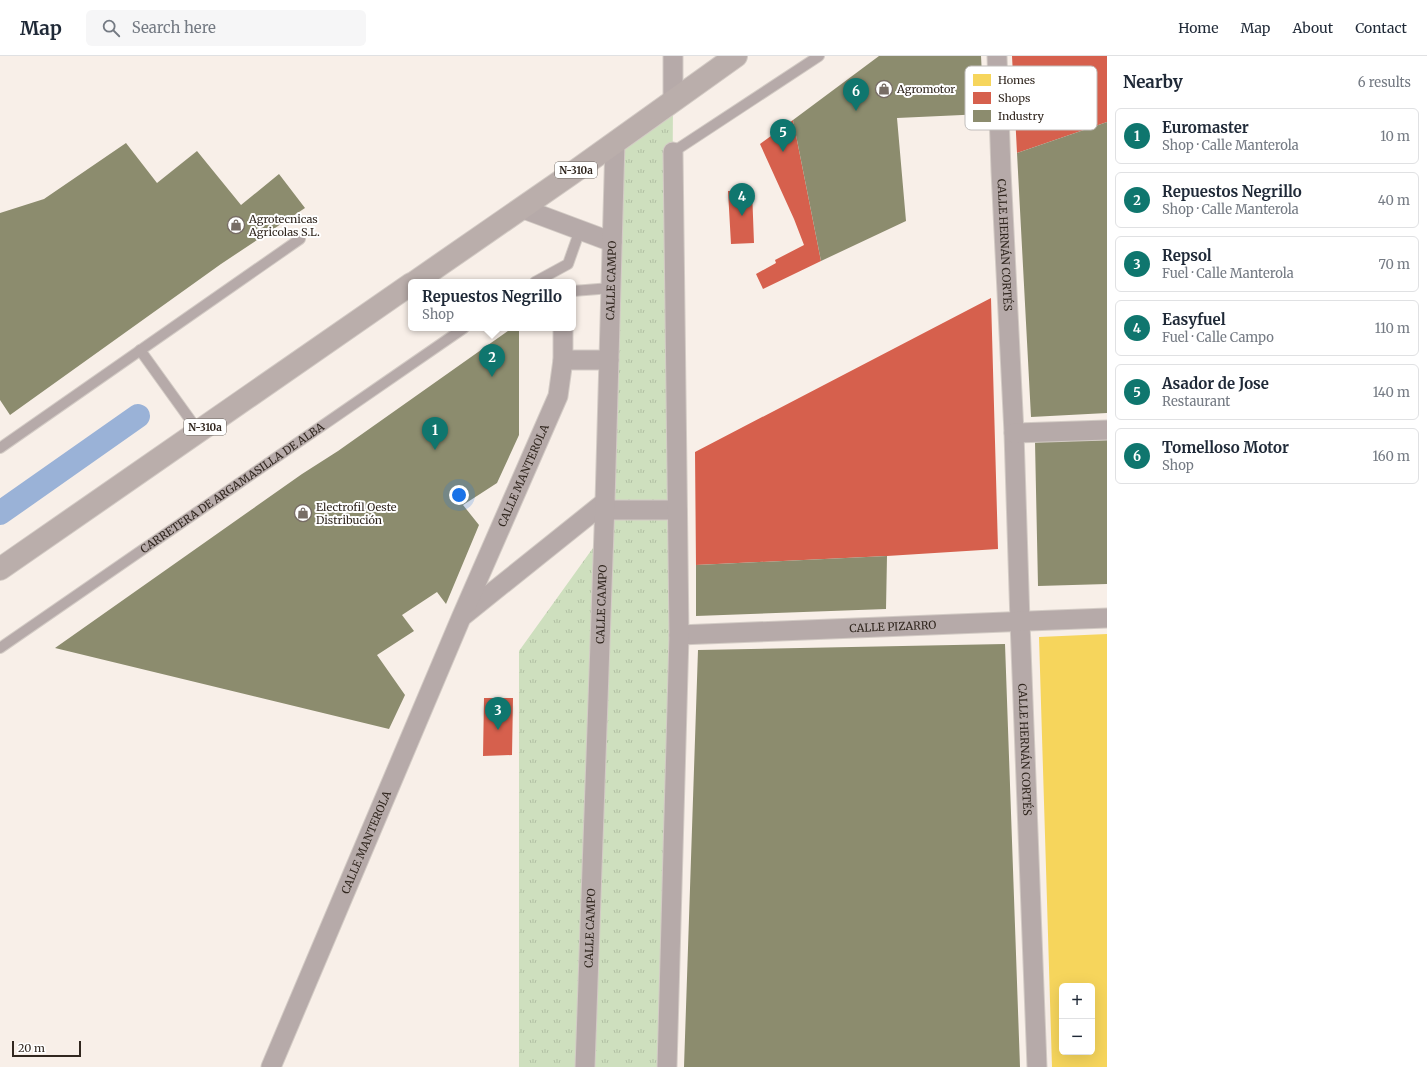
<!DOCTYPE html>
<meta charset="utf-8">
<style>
body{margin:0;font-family:Merriweather,serif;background:#f6f6f7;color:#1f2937}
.controls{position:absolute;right:12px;bottom:12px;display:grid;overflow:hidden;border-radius:6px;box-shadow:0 4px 16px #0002}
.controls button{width:36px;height:36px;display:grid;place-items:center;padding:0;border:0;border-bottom:1px solid #e0e1e3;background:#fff;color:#1f2937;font:20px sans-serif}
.scale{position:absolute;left:12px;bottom:10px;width:69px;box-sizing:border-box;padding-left:4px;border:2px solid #31271f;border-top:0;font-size:11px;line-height:14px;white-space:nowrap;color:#31271f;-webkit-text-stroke:3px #fff;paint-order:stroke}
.you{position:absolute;left:459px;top:439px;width:14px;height:14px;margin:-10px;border:3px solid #fff;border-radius:50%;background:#1a73e8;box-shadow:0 0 0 6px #1a73e833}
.badge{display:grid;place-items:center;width:26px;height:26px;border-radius:50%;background:#0f766e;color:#fff;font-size:13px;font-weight:700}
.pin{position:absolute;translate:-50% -33px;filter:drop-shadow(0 1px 2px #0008)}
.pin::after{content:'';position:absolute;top:21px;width:14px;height:12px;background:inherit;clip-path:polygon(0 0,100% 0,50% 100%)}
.popup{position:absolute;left:408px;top:223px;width:168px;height:52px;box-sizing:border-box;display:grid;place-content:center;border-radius:6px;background:#fff;filter:drop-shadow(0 1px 3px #0005);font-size:13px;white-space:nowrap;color:#747a83}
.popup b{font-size:15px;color:#1f2937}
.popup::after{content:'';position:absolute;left:50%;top:100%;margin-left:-8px;border:8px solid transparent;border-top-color:#fff}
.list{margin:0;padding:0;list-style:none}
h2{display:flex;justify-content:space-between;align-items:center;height:52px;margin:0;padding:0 16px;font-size:17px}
h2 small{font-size:13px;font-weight:400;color:#747a83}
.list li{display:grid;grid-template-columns:26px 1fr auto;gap:12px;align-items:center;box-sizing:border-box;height:56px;margin:0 8px 8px;padding:0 8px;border:1px solid #e0e1e3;border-radius:6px}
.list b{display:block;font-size:15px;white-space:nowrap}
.list p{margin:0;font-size:13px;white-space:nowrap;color:#747a83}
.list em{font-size:13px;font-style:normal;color:#747a83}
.icon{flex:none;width:22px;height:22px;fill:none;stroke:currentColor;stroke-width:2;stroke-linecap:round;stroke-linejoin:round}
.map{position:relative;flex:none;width:1107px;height:1011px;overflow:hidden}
header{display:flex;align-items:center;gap:24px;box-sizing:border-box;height:56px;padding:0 20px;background:#fff;border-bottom:1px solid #e0e1e3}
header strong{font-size:19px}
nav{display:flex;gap:22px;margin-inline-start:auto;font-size:14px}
.search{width:280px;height:36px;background:#f6f6f7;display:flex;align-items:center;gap:10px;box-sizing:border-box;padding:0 14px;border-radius:6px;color:#747a83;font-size:15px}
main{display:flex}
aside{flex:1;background:#fff}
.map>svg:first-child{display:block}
.park{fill:url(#park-tufts)}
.homes{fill:#f6d55c;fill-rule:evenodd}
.shops{fill:#d6604d}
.industry{fill:#8c8c6e}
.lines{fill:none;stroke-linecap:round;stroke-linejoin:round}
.canal{stroke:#9ab2d7;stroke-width:24}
.service-casing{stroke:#d3cbc5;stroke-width:12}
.minor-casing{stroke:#d3cbc5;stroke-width:21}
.trunk-casing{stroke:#d3cbc5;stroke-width:24}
.service{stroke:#b6aaa9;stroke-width:10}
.minor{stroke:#b6aaa9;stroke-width:19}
.trunk{stroke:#baaeab;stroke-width:22}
.labels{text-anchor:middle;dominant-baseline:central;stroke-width:4;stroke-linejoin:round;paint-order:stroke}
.shield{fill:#fff;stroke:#6f6862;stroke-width:1}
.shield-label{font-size:10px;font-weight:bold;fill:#31271f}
.poi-label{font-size:11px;fill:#31271f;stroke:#fff;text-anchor:start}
.street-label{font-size:11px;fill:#31271f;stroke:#fff}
.key{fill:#fff;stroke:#c1bebc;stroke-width:1}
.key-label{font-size:11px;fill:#31271f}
</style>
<header>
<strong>Map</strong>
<div class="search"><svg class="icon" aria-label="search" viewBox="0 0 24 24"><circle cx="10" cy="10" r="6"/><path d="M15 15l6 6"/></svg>Search here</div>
<nav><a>Home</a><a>Map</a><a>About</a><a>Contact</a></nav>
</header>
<main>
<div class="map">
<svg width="1107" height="1011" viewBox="0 0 1107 1011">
<defs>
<pattern id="park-tufts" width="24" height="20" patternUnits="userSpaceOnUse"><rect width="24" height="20" fill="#cedfbe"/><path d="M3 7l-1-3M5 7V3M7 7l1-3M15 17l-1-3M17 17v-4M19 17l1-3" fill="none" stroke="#b1bfa3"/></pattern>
</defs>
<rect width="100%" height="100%" fill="#f8efe8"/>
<!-- park -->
<path class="park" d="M673,44L667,1011H519V595L603,478L615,86Z"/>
<!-- homes -->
<path class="homes" d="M1107,578V1011H1052L1039,581ZM1062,930H1092V996H1062Z"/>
<!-- shops -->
<path class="shops" d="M1012,0H1107V66L1017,97Z
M793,64L821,205L763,233L756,218L776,207L775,204L804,189L794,163L760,88Z
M752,134L754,187L731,188L728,135Z
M991,242L998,493L887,500L696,509L695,396Z
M484,642H513L512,699L483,700Z"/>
<!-- industry -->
<path class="industry" d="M879,0H981L984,58L897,62L906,165L821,205L793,64Z
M1107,66V357L1031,361L1017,97Z
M126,87L157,127L197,95L241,149L279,118L305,152L221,208L10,359L0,344V157L44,143Z
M512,272H519V379L497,427L463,449L479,469L446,548L437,536L402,559L414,575L377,599L405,639L389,673L55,592L302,418L338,395Z
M1107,384V528L1038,530L1035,386Z
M887,500L886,553L696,560V509Z
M1005,588L1020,1011H684L698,594Z"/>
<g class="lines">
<!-- canal -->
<path class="canal" d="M0,457L138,360"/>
<!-- service casing -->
<g class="service-casing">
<g id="service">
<path d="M673,96L819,0"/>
<path d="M535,226L568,208L580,174"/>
<path d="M573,235L611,232"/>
<path d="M140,294L199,376"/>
<path d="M0,392L300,183"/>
<path id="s1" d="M0,592L464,272"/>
</g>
</g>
<!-- minor casing -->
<g class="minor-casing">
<g id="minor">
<path id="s2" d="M997,0L1001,115L1014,377L1020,566L1037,1011"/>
<path d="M673,44V0"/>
<path d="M521,152L612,186"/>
<path d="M563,304H609"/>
<path d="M1014,377L1107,374"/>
<path d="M604,454H677"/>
<path d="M464,559L605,446"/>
<path id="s3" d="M679,579L1107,562"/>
<path id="s4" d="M271,1011L461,562L558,340L563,304V272"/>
<path id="s5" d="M585,1011L605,446L615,86"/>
<path d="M667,1011L679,579L673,96"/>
</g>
</g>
<!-- trunk casing -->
<g class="trunk-casing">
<path id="trunk" d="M415,226L571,118L736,0
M0,513L411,228"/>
</g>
<!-- service -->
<use href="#service" class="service"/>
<!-- minor -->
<use href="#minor" class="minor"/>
<!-- trunk -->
<use href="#trunk" class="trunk"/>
</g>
<!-- icons -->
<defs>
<g id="shop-ring" transform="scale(0.9)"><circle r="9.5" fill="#fff" stroke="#776d65" stroke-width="1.5"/><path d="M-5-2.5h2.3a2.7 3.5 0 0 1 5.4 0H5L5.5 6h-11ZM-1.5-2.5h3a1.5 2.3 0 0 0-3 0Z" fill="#776d65"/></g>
</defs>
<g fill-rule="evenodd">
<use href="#shop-ring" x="884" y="33"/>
<use href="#shop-ring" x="236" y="169"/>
<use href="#shop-ring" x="303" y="457"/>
</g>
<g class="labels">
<!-- shield labels -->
<g class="shield">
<rect x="555" y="106" width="42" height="16" rx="3"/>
<rect x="184" y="363" width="42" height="16" rx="3"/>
</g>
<g class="shield-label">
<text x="576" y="114">N-310a</text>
<text x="205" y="371">N-310a</text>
</g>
<!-- poi labels -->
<g class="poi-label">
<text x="897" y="33">Agromotor</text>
<text x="249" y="163">Agrotecnicas<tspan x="249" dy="13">Agricolas S.L.</tspan></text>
<text x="316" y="451">Electrofil Oeste<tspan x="316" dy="13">Distribución</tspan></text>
</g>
<!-- street labels -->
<g class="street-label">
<text stroke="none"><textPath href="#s2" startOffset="189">CALLE HERNÁN CORTÉS</textPath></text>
<text stroke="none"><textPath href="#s5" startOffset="787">CALLE CAMPO</textPath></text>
<text stroke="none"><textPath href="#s4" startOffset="643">CALLE MANTEROLA</textPath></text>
<text stroke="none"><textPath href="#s1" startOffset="282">CARRETERA DE ARGAMASILLA DE ALBA</textPath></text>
<text stroke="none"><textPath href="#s5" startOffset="463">CALLE CAMPO</textPath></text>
<text stroke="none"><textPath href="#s3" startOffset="214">CALLE PIZARRO</textPath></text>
<text stroke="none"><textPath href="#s2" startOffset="694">CALLE HERNÁN CORTÉS</textPath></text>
<text stroke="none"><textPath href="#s4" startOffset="244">CALLE MANTEROLA</textPath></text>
<text stroke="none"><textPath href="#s5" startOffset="139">CALLE CAMPO</textPath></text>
</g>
</g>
<!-- legend -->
<rect x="965" y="10" width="132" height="64" rx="6" class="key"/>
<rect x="973" y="18" width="18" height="12" fill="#f6d55c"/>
<rect x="973" y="36" width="18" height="12" fill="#d6604d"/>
<rect x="973" y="54" width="18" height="12" fill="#8c8c6e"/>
<g class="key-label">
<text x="998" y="28">Homes</text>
<text x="998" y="46">Shops</text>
<text x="998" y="64">Industry</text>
</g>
</svg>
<div class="controls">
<button>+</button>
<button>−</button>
</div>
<div class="scale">20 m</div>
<div class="you"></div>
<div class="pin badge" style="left:435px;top:394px">1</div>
<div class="pin badge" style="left:492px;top:321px">2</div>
<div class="popup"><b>Repuestos Negrillo</b>Shop</div>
<div class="pin badge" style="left:498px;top:674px">3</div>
<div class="pin badge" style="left:742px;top:160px">4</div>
<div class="pin badge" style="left:783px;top:96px">5</div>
<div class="pin badge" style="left:856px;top:55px">6</div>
</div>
<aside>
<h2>Nearby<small>6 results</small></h2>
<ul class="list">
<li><span class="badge">1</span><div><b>Euromaster</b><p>Shop · Calle Manterola</p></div><em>10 m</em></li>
<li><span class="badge">2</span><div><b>Repuestos Negrillo</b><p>Shop · Calle Manterola</p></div><em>40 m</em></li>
<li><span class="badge">3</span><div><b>Repsol</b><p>Fuel · Calle Manterola</p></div><em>70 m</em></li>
<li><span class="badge">4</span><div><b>Easyfuel</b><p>Fuel · Calle Campo</p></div><em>110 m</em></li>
<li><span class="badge">5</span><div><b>Asador de Jose</b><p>Restaurant</p></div><em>140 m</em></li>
<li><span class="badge">6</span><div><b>Tomelloso Motor</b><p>Shop</p></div><em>160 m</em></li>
</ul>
</aside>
</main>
